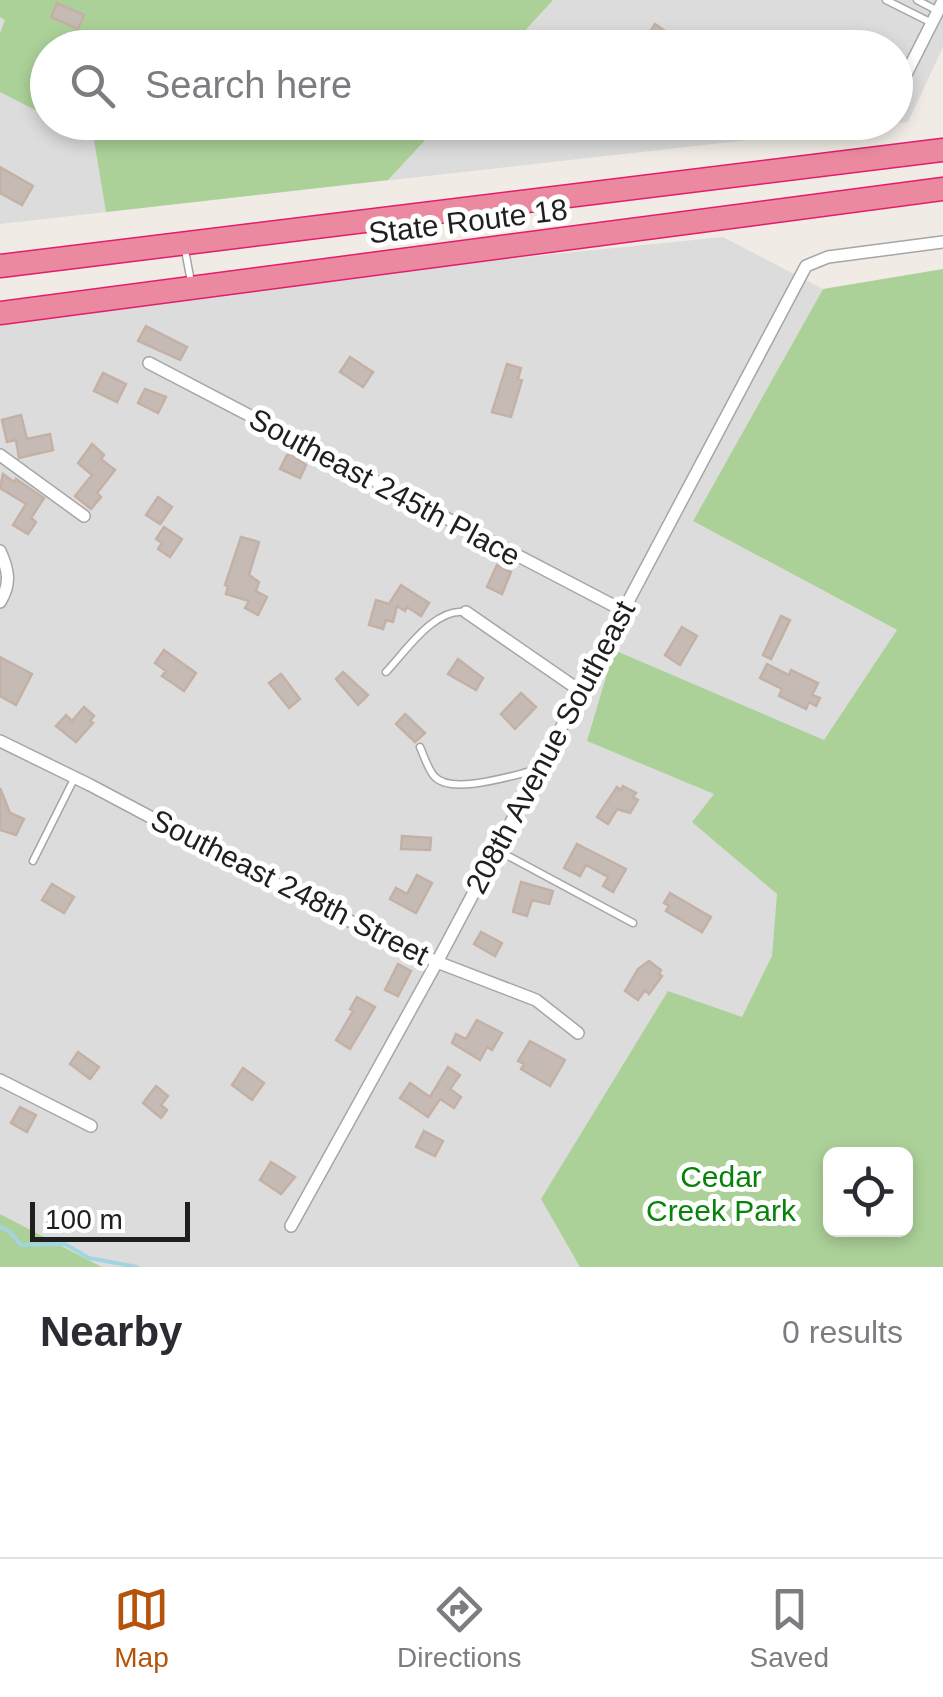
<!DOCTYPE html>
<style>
body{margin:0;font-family:Helvetica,sans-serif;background:#f2f2f3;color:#2b2b33}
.controls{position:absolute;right:30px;bottom:30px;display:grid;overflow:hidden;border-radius:15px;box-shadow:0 5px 15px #0003}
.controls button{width:90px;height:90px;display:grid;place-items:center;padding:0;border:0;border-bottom:2px solid #e1e1e2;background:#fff;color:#2b2b33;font:50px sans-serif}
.scale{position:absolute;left:30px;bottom:25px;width:160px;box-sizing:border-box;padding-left:10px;border:5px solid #1f1f1f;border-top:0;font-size:28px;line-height:35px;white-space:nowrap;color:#1f1f1f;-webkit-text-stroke:8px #fff;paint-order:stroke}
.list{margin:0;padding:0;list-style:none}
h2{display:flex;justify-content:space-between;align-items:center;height:130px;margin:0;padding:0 40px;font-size:42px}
h2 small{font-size:32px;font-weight:400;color:#7c7c81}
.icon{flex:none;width:55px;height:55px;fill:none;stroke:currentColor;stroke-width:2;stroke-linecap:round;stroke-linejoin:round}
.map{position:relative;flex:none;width:943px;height:1267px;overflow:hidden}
.search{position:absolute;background:#fff;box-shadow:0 5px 15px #0003;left:30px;right:30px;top:30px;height:110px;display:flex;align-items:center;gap:25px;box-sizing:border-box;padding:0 35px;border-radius:55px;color:#7c7c81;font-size:38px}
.sheet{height:290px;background:#fff}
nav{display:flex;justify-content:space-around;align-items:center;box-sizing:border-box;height:140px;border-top:2px solid #e1e1e2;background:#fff;font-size:28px;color:#7c7c81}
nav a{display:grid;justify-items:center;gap:5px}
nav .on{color:#b45309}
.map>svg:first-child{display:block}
.residential{fill:#dddcdc;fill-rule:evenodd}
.forest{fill:#acd198;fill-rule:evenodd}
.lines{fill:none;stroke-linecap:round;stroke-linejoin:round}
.stream{stroke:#a3d5e0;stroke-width:4}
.building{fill:#c5bbb4;stroke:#c3b1a6;stroke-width:2.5}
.lane-casing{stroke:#a6a6a6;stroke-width:9}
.street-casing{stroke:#a6a6a6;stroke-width:14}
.highway-casing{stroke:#e31d6b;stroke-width:25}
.lane{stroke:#fff;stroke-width:6}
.street{stroke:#fff;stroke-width:11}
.highway{stroke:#eb89a0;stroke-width:22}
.labels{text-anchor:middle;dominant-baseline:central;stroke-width:10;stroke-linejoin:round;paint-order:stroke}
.street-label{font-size:30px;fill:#1f1f1f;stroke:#fff}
.park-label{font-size:30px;fill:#07830b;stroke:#fff}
</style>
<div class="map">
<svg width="943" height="1267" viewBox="0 0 943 1267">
<rect width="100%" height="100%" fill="#f0ece5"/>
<!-- residential -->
<path class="residential" d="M0,0H943V47L908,122L0,224ZM48,48H896V122H48Z
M723,237L823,289L693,521L919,642L906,1154H830L601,1267H102L0,1214V310Z"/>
<!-- forest -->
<path class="forest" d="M0,0H553L510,47L48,48L47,116L0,92V33L5,20L0,17Z
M59,123L441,122V123L388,180L106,212L94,140Z
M943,269V1267H580L541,1199L668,991L742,1017L772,956L777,894L692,822L714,794L587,741L614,650L824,740L897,630L693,521L823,289ZM830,1154H906V1230H830Z
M0,1214L102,1267H0Z"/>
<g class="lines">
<!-- stream -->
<path class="stream" d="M0,1227L9,1231L21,1245L65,1244L89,1258L137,1267"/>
</g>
<!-- building -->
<path class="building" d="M57,3L84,15L78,29L51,17Z
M655,24L671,35L663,48H640Z
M0,167L33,186L22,205L0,193Z
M146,326L187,347L180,360L138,341Z
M350,357L373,372L363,387L340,372Z
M507,364L521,368L518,379L522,380L511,417L492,412Z
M103,373L126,384L117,402L94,391Z
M145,389L166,397L158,413L138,403Z
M21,415L27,439L50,434L53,450L19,458L16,440L7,442L2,420Z
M92,444L104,455L101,459L115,470L97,493L101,497L91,509L75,496L92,475L78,463Z
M292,454L306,465L300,478L280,469L287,455Z
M3,474L14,482L16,479L44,498L31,518L36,522L28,534L13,525L26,504L0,488Z
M158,497L172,507L160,524L146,515Z
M164,527L182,539L170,557L158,549L162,543L156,539Z
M241,537L259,542L249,575L259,582L256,591L267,597L258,615L245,608L249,601L226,594L228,586L225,585Z
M497,565L511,572L502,594L487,587Z
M401,585L429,603L421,616L407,607L405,611L397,606L393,622L386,620L383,629L369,625L376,600L389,604Z
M781,616L790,620L771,659L763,655Z
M682,627L697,636L680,665L665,655Z
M164,650L196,673L184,691L162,676L166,671L155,663Z
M0,657L32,674L16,705L0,696Z
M458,659L483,678L476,690L448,674Z
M767,664L789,675L791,670L818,683L812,695L820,698L816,706L809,702L806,709L779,696L782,689L760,678Z
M343,672L368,695L358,705L336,679Z
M281,674L300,699L289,708L269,683Z
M521,693L536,707L515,729L501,714Z
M84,707L94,716L90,721L93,723L76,742L56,726L66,715L72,721Z
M405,714L425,733L415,742L396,724Z
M623,786L636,793L633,797L638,800L630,813L617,809L608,824L597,817L617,787L621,790Z
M0,788L10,813L24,819L16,835L0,830Z
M402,836L431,838L430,850L401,849Z
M577,844L626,869L613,892L603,886L608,877L586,865L580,876L564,868Z
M417,875L432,883L416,913L390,899L396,888L407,894Z
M521,882L553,891L549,904L532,900L527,916L513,912Z
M52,884L74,897L64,913L42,900Z
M670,893L711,917L702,932L666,911L669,906L664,903Z
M481,932L502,943L495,956L474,944Z
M649,961L661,970L659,974L662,976L649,994L645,990L638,1000L625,991L638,969Z
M398,964L411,971L398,996L385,990Z
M357,997L375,1007L350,1049L336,1040L353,1011L350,1009Z
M477,1020L502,1033L492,1050L487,1047L480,1060L452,1043L456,1034L466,1039Z
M530,1041L565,1060L550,1086L521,1069L524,1064L518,1061Z
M78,1052L99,1067L90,1079L70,1064Z
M448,1067L460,1075L450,1089L461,1097L454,1108L440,1099L428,1117L400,1098L410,1083L430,1097Z
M243,1068L264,1083L252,1100L232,1085Z
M156,1086L168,1096L161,1105L167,1110L161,1118L143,1103Z
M20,1107L36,1115L27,1132L11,1123Z
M424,1131L443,1141L435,1156L416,1147Z
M271,1162L295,1177L281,1194L260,1180Z"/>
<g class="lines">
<!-- lane casing -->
<g class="lane-casing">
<path id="lane" d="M886,0L932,23
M917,0L938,11
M185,250L191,282
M386,672C406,651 434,608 465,612
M420,747C424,756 428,769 434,776C451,796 513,775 536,770
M497,850L633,923
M33,861L74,779"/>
</g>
<!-- street casing -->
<g class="street-casing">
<path id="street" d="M899,88L943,1
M149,363L622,610
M0,455L84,516
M0,551C9,571 11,584 0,602
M466,612L579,690
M0,741L90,785L322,908L437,962L536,1000L578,1033
M0,1080L91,1126
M291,1226L437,962L806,266L828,257L943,242"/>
</g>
<!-- highway casing -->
<g class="highway-casing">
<path id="highway" d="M0,266L943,150
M0,313L943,189"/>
</g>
<!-- lane -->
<use href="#lane" class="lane"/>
<!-- street -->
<use href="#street" class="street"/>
<!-- highway -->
<use href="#highway" class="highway"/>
</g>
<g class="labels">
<!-- street labels -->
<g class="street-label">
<text transform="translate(468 221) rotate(-7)">State Route 18</text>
<text transform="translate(385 487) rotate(28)">Southeast 245th Place</text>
<text transform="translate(550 747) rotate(-62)">208th Avenue Southeast</text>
<text transform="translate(290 887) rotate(27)">Southeast 248th Street</text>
</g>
<!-- park labels -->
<g class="park-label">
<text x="721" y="1176">Cedar<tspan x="721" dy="34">Creek Park</tspan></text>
</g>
</g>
</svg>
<div class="controls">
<button><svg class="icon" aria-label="locate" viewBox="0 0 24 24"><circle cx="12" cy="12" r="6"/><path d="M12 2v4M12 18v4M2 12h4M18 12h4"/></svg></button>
</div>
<div class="scale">100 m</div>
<div class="search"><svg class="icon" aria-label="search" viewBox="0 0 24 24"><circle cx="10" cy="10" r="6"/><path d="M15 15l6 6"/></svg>Search here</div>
</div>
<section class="sheet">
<h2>Nearby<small>0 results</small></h2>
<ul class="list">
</ul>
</section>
<nav>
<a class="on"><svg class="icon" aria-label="map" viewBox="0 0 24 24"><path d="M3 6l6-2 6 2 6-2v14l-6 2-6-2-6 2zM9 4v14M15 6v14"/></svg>Map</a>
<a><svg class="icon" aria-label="directions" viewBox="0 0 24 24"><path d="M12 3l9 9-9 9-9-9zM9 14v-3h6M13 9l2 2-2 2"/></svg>Directions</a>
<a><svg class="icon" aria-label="saved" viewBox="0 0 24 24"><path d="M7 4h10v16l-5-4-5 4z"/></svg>Saved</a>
</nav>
